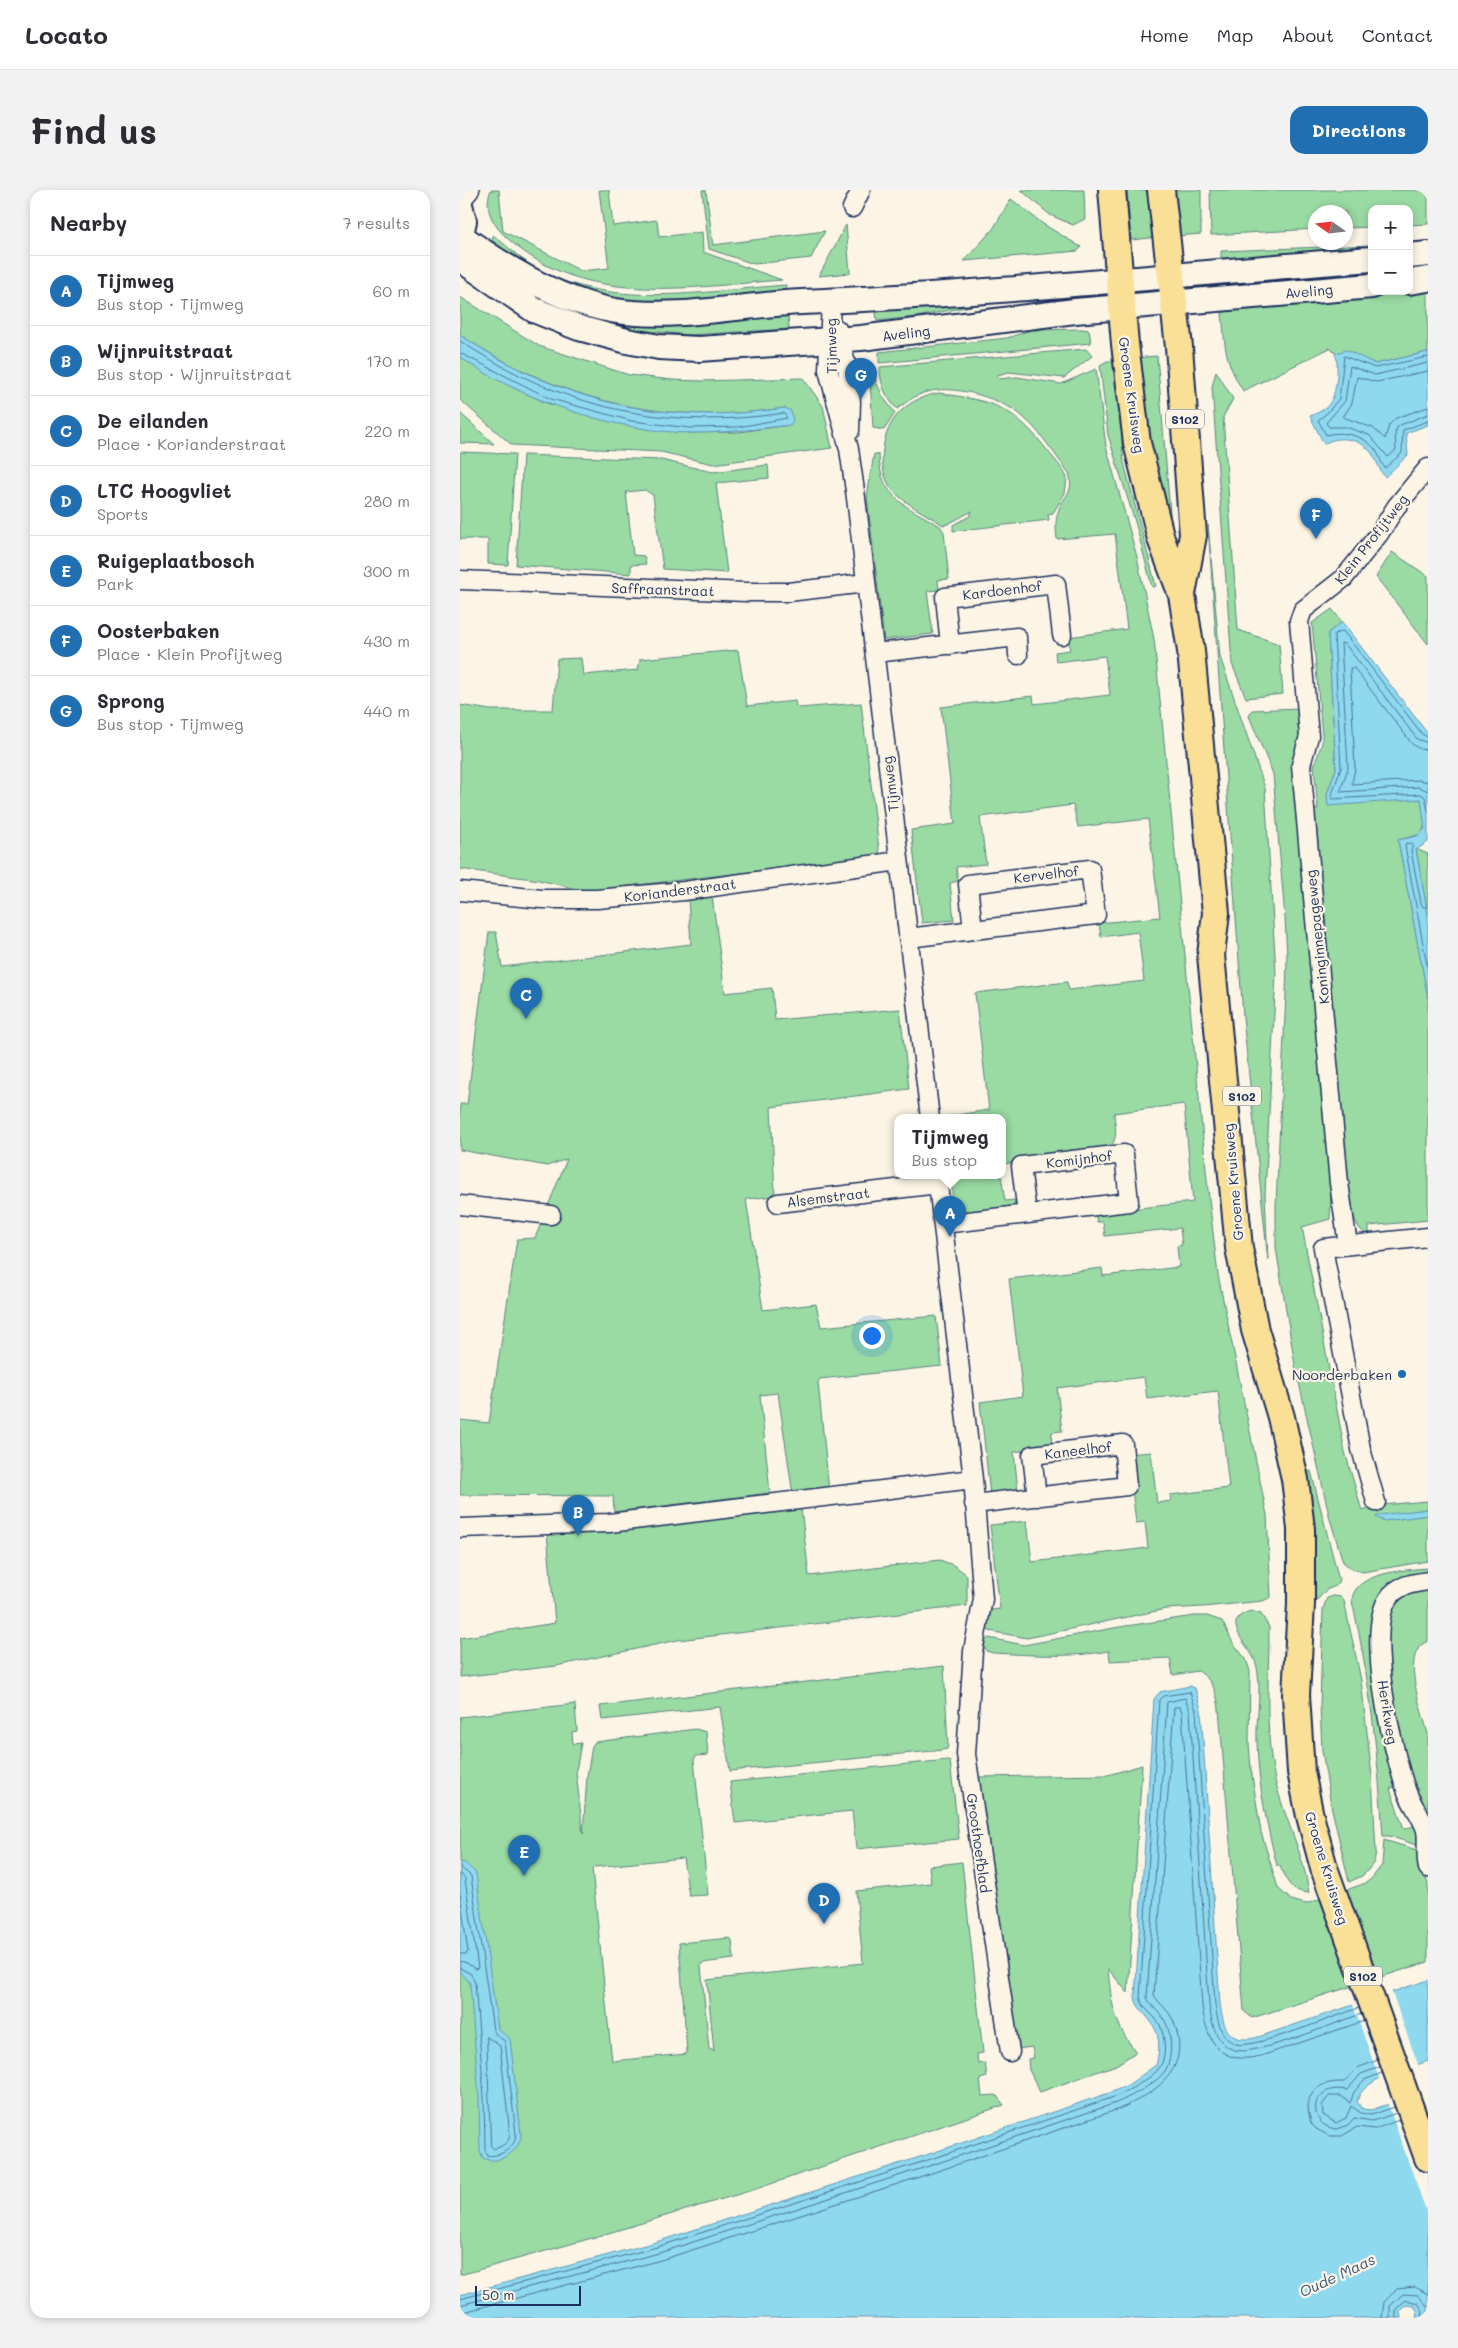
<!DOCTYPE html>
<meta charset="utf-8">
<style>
body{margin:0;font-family:Mali,sans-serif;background:#f2f2f3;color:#2b2b33}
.controls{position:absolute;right:15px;top:15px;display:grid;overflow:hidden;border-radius:10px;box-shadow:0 2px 8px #0003}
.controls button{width:45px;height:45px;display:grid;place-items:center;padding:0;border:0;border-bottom:1px solid #e1e1e2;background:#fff;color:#2b2b33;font:25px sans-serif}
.compass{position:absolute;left:848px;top:15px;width:45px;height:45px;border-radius:50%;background:#fff;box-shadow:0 2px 8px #0003;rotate:284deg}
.scale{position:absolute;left:15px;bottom:12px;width:106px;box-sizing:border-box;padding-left:5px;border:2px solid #1b2f5e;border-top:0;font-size:14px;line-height:18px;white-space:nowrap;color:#1b2f5e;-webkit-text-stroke:4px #fcf5e5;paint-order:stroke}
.you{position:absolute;left:411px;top:1145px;width:18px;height:18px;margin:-12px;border:4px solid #fff;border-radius:50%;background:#1a73e8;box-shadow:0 0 0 8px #1a73e833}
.badge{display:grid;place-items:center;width:32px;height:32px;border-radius:50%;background:#1f6fb2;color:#fff;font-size:16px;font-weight:700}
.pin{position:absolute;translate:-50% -41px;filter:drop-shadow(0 1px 2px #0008)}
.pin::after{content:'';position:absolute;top:26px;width:18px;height:15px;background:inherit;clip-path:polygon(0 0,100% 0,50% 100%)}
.popup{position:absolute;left:434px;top:924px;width:112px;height:65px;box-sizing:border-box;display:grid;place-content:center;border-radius:10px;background:#fff;filter:drop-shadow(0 1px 4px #0005);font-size:16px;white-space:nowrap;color:#7c7c81}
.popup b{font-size:19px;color:#2b2b33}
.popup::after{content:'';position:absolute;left:50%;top:100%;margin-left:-10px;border:10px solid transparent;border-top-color:#fff}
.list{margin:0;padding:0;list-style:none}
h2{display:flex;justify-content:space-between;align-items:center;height:65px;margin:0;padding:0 20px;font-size:21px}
h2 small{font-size:16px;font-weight:400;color:#7c7c81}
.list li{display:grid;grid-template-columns:32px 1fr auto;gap:15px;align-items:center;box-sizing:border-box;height:70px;padding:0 20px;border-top:1px solid #e1e1e2}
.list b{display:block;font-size:19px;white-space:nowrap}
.list p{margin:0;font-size:16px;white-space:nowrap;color:#7c7c81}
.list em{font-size:16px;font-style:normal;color:#7c7c81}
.map{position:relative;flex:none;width:968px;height:2128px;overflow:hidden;border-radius:15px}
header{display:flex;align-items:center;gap:30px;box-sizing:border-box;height:70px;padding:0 25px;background:#fff;border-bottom:1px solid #e1e1e2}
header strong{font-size:24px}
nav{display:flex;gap:28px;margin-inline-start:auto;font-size:18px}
.intro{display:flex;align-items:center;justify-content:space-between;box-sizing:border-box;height:120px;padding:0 30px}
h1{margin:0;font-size:35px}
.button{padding:12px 22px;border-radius:15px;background:#1f6fb2;color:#fff;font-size:18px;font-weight:700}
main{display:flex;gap:30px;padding:0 30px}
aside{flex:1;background:#fff;border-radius:15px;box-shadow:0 2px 8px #0003}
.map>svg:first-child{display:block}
.green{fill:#9adaa3;stroke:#5a8480}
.water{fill:#8fd9ef;stroke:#6195b5}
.pier{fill:#fcf5e5}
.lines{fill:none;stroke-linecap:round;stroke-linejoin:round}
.shore{stroke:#497398;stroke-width:1}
.minor-casing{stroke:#1b2f5e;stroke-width:21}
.secondary-casing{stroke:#1b2f5e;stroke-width:28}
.primary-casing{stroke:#1b2f5e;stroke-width:30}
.minor{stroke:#fcf5e5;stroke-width:18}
.secondary{stroke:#fcf5e5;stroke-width:24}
.primary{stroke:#fadf96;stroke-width:26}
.poi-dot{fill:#1f6fb2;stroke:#fcf5e5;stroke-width:2}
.labels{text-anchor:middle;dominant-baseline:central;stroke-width:4.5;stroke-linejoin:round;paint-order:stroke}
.shield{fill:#fcf5e5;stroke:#5e6a86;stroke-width:1}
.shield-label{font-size:12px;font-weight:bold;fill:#1b2f5e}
.street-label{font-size:14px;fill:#1b2f5e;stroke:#fcf5e5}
.poi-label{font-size:14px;fill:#1b2f5e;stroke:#fcf5e5;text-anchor:end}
.water-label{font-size:15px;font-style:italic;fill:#385a82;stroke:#fcf5e5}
</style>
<header>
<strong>Locato</strong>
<nav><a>Home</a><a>Map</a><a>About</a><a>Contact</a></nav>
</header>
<div class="intro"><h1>Find us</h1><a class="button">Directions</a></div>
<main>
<aside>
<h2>Nearby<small>7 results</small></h2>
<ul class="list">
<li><span class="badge">A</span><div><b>Tijmweg</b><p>Bus stop · Tijmweg</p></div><em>60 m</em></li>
<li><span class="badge">B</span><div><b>Wijnruitstraat</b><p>Bus stop · Wijnruitstraat</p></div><em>170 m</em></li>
<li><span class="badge">C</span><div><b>De eilanden</b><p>Place · Korianderstraat</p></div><em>220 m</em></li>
<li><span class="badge">D</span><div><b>LTC Hoogvliet</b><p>Sports</p></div><em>280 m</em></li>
<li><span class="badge">E</span><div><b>Ruigeplaatbosch</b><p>Park</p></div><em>300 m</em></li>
<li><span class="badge">F</span><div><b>Oosterbaken</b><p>Place · Klein Profijtweg</p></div><em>430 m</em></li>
<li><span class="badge">G</span><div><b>Sprong</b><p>Bus stop · Tijmweg</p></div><em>440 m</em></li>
</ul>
</aside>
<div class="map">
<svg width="968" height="2128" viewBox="0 0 968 2128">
<rect width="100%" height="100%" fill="#fcf5e5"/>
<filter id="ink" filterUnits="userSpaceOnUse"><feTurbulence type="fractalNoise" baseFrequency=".02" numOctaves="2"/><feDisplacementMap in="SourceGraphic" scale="10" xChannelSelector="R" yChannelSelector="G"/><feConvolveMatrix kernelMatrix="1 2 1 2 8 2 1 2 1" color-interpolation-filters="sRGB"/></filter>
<g filter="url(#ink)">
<!-- green -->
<path class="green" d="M31,0H39L43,41L121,81L149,78L139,0H149L153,36L197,30L199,47L242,42L243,62L322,90C228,97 122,118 46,47C33,35 23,18 31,0Z
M242,0H246L253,55L365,41L351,68L294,74L249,59Z
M561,0H624L625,29L613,35L590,25Z
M667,0H695L700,47L671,50Z
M710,0H741V44L716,46Z
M750,0H968V34L949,35V19H912V37L886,38V22H856L855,39L751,45Z
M551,9L583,34L621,57L618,61L504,71L533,39Z
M386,35L390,83L359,86Z
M33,45C46,55 58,67 72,76C148,121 242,101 326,95V103C215,112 124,130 32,50Z
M912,55V61L761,71V61Z
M25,68L88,105L328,124L329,139L228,145L162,138L87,116Z
M968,94V162L915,174L887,161L875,163L870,158L783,201C764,170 765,157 762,122L770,121V114L912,101H949Z
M626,99V106L521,114L456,127L417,131L416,122L455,118L521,107Z
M0,107L79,156L169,185L212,190L243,191L343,188L363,216L372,258L253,274L201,262L52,255L0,210V167L52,197L89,214L230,243L279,242L330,235L325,218C204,236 103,212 0,145Z
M622,139L629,140L631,153L419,173V162L547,148L571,140Z
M626,159L632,166L604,188L549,182L537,185L539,189L557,187L601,194L636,179L646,256L677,367L694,449L748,1000L758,1085L807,1325L811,1407L803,1411L743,1417L706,1419L567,1448L529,1441L527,1437L530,1420L540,1419L530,1335L567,1331L572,1372L688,1358L685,1332L676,1333L668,1264L691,1262L697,1313L711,1311L710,1305L769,1298L758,1201L687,1209L684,1187L597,1198L602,1241L592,1242L591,1257L554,1262L558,1302L530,1305L520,1212L563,1206L549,1089L642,1078L643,1086L719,1077L717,1056L722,1055L720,1038L645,1046L643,1032H637L635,1023L733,1012L724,914L654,923C655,938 660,950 646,961L543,974L542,928H490L489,926L529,920L515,803L607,792L609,800L684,791L678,742L641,747L639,733L700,727L688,629L618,637L613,615L520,627L526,674L496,677L498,691L490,693L494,730L462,733L451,640L495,634L481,517L573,506L574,514L650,505L645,466L596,472L595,462L610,460L608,447L667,439L655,344L597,349C596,340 595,331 598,322C603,304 615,305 609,283C594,264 581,242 562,226C543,209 496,195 471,201C458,203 448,211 437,219C425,206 420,194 420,177Z
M697,166L712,346L707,347L674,168Z
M647,171H656L663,228L662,255L664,273L696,396L692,397L676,335L648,245L640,175Z
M756,181L773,209L763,227L778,440L819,454L823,504L786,508L772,474L752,197Z
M415,189L423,207L435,223L424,240L413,238L410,190Z
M479,203C534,212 552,215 587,260C594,269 603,278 607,288L605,303L593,323L588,324L589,330L493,341V335L510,326L512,321L488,334L483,335C467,324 444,314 432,299C415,278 422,238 441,221C453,210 464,206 479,203Z
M0,223L34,254L0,253Z
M0,262L55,264L48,375L28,374V349H0Z
M414,264L419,265C420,309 447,316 480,336L484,342L489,389L478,390L479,400L467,401L473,444L424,450L407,307Z
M63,265L201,270L253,282L308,275L309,288L256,293L267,383L203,379L193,305L185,300L166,302L173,365L184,366L186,374L171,375V384L56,375Z
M748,335L760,467L805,598L816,783L805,1004L808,1071L783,827Z
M932,362L968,386V454L916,387Z
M872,419L882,432L868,443L876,579L867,604L961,609L965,633L962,644L938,650L968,808V1030L909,1036V1046C891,1037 892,1014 888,996L852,620L858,619L854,576L862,553V545L852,433Z
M278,460L287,516L335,511L336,516L339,518L401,513L420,667L125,701L79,690L0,679V515L30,520H93L97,469L121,468L123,485L178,480L180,469Z
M839,518L871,1002L870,1029L842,1037L885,1262L902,1321L922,1315L968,1311V1319L918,1326L922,1331L968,1325V1371L903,1382L892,1379L883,1372L870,1329L835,1175L816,1058V1015L826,804L827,768L825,728L813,584L789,526L792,520Z
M956,659L968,664V725Z
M252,706L265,803L312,798L315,830L440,819L449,899L311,917L315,1006L286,1009L303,1120L356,1114L361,1137L476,1126L482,1176L360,1189L358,1192L369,1301L333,1305L318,1203L300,1205L310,1303L154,1322L153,1306L0,1305V1230L29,1233L57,1049L75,1048L107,969L87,976L0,960V914H7L29,742H36L42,777L231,754L228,709Z
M492,986H541L545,1011L554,1010L556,1019L498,1027L492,1024Z
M851,1281L879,1390L876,1396L866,1400L857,1410H853L845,1282Z
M341,1318L349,1386L480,1370L495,1376L507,1385V1416L218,1450L96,1476L0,1487V1448L95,1433L87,1343L164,1341Z
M968,1378V1387C939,1392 921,1390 913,1423L940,1594L930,1599L944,1639L957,1635L961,1652L956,1655L929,1646H923C918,1566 910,1489 892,1411C893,1382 946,1380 968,1378Z
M968,1396V1451C938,1462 963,1522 968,1544C968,1552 968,1562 968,1571C968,1590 968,1610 968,1629L941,1569L924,1444L936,1410L943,1405Z
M874,1406L881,1407L884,1411L901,1490L912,1586L916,1662L914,1672L908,1680L902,1686L889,1692L871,1615L862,1561L860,1515L863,1419L867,1408Z
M791,1421L801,1424L809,1437C809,1488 804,1539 815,1590C824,1628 844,1664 849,1703C831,1702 826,1691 820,1676H817C807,1636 798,1594 797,1552C796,1531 801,1503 798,1484C797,1477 796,1471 792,1465C785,1452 760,1429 791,1421Z
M734,1426H747L762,1431L773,1453L786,1469L790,1481L789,1553L791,1579L801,1642L818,1698L831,1710L846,1714L906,1693L912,1688L922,1675L924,1650L957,1660L968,1694V1772L792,1828L784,1821L759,1519C757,1504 753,1490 738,1481L713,1485L710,1468L650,1471L649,1461C611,1468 571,1465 533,1463L526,1461L524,1457L526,1450L529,1448L564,1455L659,1437Z
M484,1476L488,1556L487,1559L482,1560L270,1581L260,1517L142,1530L140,1516Z
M115,1514L117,1541L112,1542L113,1554L121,1553L116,1581L123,1644L127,1586L132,1556L135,1552L236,1539L246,1542L248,1565L236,1566L234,1570L248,1705L229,1706L223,1668L134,1677L132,1679L152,1871L226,1864L227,1862L219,1753L270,1748L272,1750L274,1769L242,1773L241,1776L249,1859L254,1861L247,1790L403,1773L396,1701L471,1693L469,1676L502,1672L523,1863L517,1864L518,1874L525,1873L527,1887L520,1889L522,1906L536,1905L544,1915L296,1999L125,2050L0,2085V1527Z
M488,1570L490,1571L499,1649L396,1659L392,1621L275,1633L270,1592Z
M682,1575L668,1803L648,1779C651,1813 654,1834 676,1862L656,1875L580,1902L569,1880L568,1869L574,1868L572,1857L557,1859L519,1621L518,1587L648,1585Z"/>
<!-- water -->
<path class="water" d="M0,145C103,213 204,236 325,218L331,221L333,231L330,235C297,239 265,243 232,243C157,242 61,210 0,167Z
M887,160L915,174L968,162V235L946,243L948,265L925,287C919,280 918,273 913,265C903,249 879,244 864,254L850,226C872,218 874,209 877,187C877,178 878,172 875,163Z
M882,432L968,544V652L956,660L968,725V808L938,650L957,646L965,639L961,609L868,616L867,604L876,579L868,443Z
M968,1319V1325L924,1331L916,1327L920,1325Z
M730,1496L735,1498L741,1519L760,1814C764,1838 767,1853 795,1848L968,1790V1871C947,1879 901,1888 897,1912L903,1919L911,1920L968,1901V2128H957L958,2122L954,2116L946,2115L940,2121L941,2128H0V2105L196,2052L466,1965L652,1902L668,1895L696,1875C701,1857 700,1841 687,1827C682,1820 676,1816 675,1807L694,1509L700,1502Z
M0,1672L5,1673L16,1683L38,1839L50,1849L61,1944C61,1961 38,1976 23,1968L20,1961L19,1906L10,1793L0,1781Z"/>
<!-- pier -->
<path class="pier" d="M931,1800L959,1877L920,1891L892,1812Z
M966,1899L968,1903V2026L927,1912Z"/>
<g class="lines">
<!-- shore -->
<path class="shore" d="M0,151C102,218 204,241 324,223L327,228L278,237L230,238L172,231L91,209L0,163
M968,167L915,178L884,166L879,209L866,224L858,230L866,245C883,240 909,246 918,264C921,269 921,274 925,278L942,263L943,240L968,231
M968,173L915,185L890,176L885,211L866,233L869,237H886L909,245L928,267L936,260L935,243L938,236L968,224
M968,181L917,192L897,187L892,213L883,227L913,238L925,249L929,235L936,228L968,217
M968,547L962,544L883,441L874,444L881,578L872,604V609L961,604L965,607L968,621
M968,553L957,549L885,454L881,453L888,578L880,602L959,597L968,601
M968,560L960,559L953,555L894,478H890L895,578L892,594L959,590L968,592
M968,717H963L961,713L951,661L953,654L946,653L945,656L968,781
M0,1677L11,1686L33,1840L37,1846L45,1851L56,1944C56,1958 39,1968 27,1965L25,1960L24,1906L15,1793L11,1784L0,1778
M0,1683L5,1689L18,1778L15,1779L7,1773L0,1771
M0,1704L8,1762L6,1764H0
M27,1847L40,1856L50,1945C49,1953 41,1957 34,1959L31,1956Z
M918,1870L897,1878L884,1892C867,1892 856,1894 848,1911V1919L851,1933L856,1939L870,1946H882L897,1937L915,1939L939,1930
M920,1877L901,1884L887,1900C873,1898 863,1899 856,1913C854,1927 861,1937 876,1939L888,1935L894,1928L912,1931L937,1923
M922,1883L904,1890L894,1902L890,1913L881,1906H869L862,1915L863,1925L876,1933L886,1928L891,1916L901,1923L911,1925L935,1917
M0,2109L197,2057L468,1970L654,1907C667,1901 692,1889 700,1877C707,1866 705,1847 700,1835C695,1825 682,1819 680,1807L699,1510L703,1506L730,1502L736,1520L755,1815C758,1830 759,1848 776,1854C792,1860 877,1825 899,1818
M0,2115L199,2063L469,1976L656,1913C670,1907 697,1893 705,1881C713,1868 712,1845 705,1831C700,1822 690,1816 687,1807L707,1512L725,1508L730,1521L749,1815C752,1833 755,1853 774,1860C795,1867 877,1832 901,1824
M0,2123L201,2070L472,1983L659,1919C698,1902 733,1878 713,1830C709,1820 699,1814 694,1805L714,1517H720L722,1522L742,1816C747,1852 760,1876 801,1866L904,1831
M922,2128L924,2112L937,2099L955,2097L968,2104
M930,2128V2116L943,2104L958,2105L968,2117
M936,2128V2119L946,2110L958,2113L963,2121L962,2128"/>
<!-- minor casing -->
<g class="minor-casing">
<path id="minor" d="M0,12L10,0
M392,18L401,0
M371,111L368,180L389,259L396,308L470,928
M377,139L387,177L391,212L390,241
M0,390L286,402H328L406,393
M490,455L485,407L596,394L602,445
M415,463L557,447L558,465
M0,701L82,709H137L224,701L439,671
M448,748L636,725L630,679L508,694L513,740
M477,986L513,1289L523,1409L513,1461L506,1564L550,1862
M318,1013L478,994
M0,1015L91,1025
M483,1034L669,1012L664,964L561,976L567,1024
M888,1055L879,993L841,575L849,546L839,431L843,420L884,388L919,344L936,317L968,278
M916,1312L901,1259L863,1058L968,1047
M514,1314L667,1296L663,1254L572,1265L577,1307
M0,1338L149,1333L513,1289
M968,1391C953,1393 937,1395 928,1409C905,1442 933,1564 947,1602C952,1615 962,1627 966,1640C968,1652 965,1665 968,1678"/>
</g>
<!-- secondary casing -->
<g class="secondary-casing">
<path id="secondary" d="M0,15L4,31L0,48
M1,46C45,78 101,112 156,121C218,130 280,115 342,112C532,104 722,84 912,69
M949,66L968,64
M0,69L74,120L119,138L167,151L199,157L239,159L401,148L615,121L912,96
M949,92L968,89"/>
</g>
<!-- primary casing -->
<g class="primary-casing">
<path id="primary" d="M652,0L665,154L677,253L701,349L722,405L731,461L756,723L751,765L779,1058L795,1140L821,1227L835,1289L841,1339V1414L836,1505L841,1582L850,1626L864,1678L968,1968
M701,0L719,157L733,345L722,404"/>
</g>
<!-- minor -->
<use href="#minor" class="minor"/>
<!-- secondary -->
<use href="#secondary" class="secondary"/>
<!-- primary -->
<use href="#primary" class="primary"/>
</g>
</g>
<!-- markers -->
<circle class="poi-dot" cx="942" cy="1184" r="5"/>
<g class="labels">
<!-- shield labels -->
<g class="shield">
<rect x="706" y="219.5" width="38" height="19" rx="4"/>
<rect x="763" y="896.5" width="38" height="19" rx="4"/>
<rect x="884" y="1776.5" width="38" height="19" rx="4"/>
</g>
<g class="shield-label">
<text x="725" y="229">S102</text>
<text x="782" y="906">S102</text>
<text x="903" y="1786">S102</text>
</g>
<!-- street labels -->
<g class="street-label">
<text transform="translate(849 101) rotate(-5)">Aveling</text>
<text transform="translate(446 143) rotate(-7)">Aveling</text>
<text transform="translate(371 156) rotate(-91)">Tijmweg</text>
<text transform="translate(672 205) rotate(82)">Groene Kruisweg</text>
<text transform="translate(911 349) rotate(-52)">Klein Profijtweg</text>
<text transform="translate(203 399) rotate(2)">Saffraanstraat</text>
<text transform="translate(542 400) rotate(-7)">Kardoenhof</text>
<text transform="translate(430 594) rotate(-97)">Tijmweg</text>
<text transform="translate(586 684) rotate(-7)">Kervelhof</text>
<text transform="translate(220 700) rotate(-7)">Korianderstraat</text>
<text transform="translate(857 747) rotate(-96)">Koninginnepageweg</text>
<text transform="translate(619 969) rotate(-7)">Komijnhof</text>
<text transform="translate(773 992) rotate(-95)">Groene Kruisweg</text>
<text transform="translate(368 1007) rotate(-7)">Alsemstraat</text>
<text transform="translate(618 1260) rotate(-7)">Kaneelhof</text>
<text transform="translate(928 1522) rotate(81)">Herikweg</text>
<text transform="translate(519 1653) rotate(82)">Groothoefblad</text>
<text transform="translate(867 1678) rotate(73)">Groene Kruisweg</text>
</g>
<!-- poi labels -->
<g class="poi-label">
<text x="932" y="1184">Noorderbaken</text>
</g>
<!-- water labels -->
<g class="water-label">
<text transform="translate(877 2085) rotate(-25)">Oude Maas</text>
</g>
</g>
</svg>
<div class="controls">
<button>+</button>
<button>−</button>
</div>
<svg class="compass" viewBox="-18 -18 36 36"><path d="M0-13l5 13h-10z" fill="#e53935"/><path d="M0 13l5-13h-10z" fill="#7c7c81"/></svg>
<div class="scale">50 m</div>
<div class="you"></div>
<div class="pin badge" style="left:490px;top:1047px">A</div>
<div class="popup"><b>Tijmweg</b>Bus stop</div>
<div class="pin badge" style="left:118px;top:1346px">B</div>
<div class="pin badge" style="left:66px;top:829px">C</div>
<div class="pin badge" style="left:364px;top:1734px">D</div>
<div class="pin badge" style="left:64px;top:1686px">E</div>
<div class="pin badge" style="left:856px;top:349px">F</div>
<div class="pin badge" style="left:401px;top:209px">G</div>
</div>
</main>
